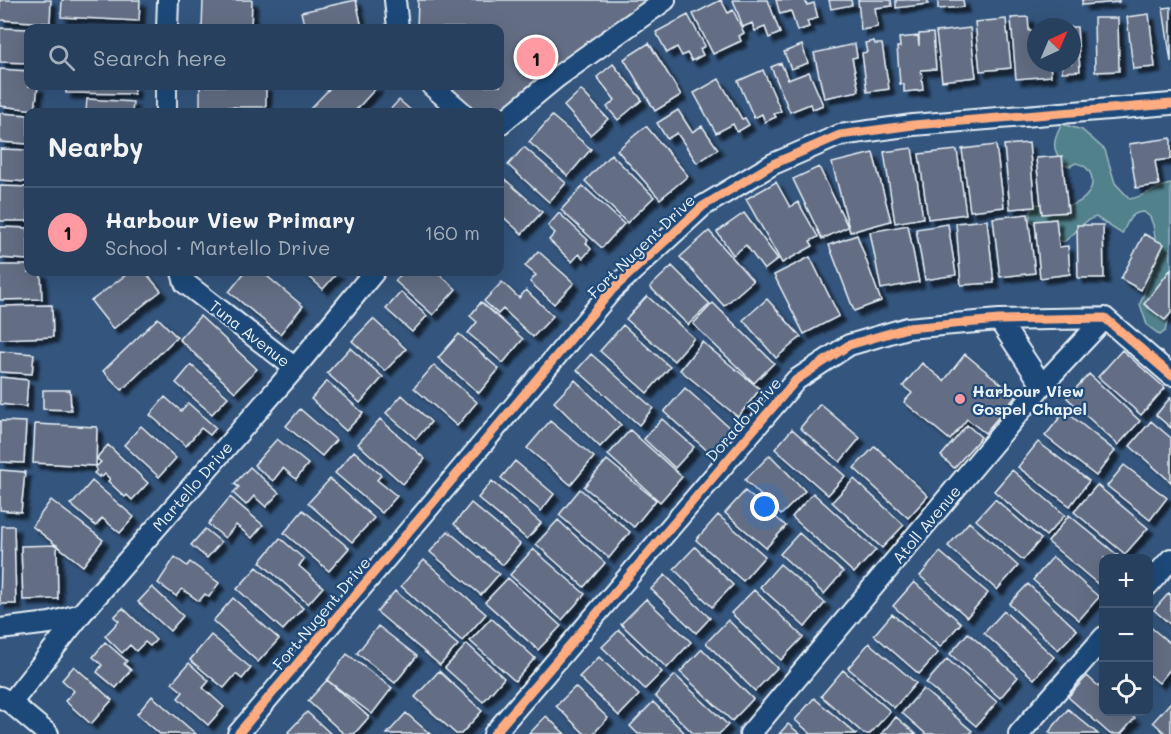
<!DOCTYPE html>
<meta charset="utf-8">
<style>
body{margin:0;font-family:Mali,sans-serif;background:#334b67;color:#f1f3f6}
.controls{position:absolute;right:18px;bottom:18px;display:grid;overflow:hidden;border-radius:12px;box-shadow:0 6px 24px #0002}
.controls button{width:54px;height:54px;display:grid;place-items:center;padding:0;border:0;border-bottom:2px solid #435973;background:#27405e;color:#f1f3f6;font:30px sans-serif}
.compass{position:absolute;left:1027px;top:18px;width:54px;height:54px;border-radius:50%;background:#27405e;box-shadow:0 6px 24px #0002;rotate:44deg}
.you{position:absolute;left:765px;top:507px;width:21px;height:21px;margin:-15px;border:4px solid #fff;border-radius:50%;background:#1a73e8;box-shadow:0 0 0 9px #1a73e833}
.badge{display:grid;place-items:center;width:39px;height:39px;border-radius:50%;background:#ff9aa2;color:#111;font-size:20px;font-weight:700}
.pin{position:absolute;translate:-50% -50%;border:3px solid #fff;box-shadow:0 2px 6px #0006}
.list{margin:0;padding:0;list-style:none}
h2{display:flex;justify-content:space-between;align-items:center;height:78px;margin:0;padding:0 24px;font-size:26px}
h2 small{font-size:20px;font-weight:400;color:#a4afbc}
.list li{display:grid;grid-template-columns:39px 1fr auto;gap:18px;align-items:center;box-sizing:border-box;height:90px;padding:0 24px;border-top:2px solid #435973}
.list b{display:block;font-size:22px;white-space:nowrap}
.list p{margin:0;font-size:20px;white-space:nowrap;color:#a4afbc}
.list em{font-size:20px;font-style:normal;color:#a4afbc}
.icon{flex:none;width:33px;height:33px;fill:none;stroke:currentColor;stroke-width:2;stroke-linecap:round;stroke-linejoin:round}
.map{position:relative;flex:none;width:1171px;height:734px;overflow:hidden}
.search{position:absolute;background:#27405e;box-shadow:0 6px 24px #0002;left:24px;top:24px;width:480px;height:66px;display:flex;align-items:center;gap:15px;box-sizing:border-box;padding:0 21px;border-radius:12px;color:#a4afbc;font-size:22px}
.panel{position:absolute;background:#27405e;box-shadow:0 6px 24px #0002;left:24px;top:108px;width:480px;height:168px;border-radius:12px}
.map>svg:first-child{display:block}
.green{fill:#51818b;stroke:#9cb9c2;stroke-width:1.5}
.building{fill:#646e84;stroke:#e8f1f8;stroke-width:1.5;filter:url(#shadow)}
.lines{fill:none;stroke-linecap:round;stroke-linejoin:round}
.street-casing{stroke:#e8f1f8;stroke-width:24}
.street{stroke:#1f4a7a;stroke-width:20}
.cycleway-casing{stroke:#1f4a7a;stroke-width:13}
.cycleway{stroke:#ffac80;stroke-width:9}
.poi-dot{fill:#ff9aa2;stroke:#1f4a7a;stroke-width:2}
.labels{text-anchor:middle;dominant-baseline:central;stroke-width:4.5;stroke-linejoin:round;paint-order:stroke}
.street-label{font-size:16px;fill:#e8f1f8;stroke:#1f4a7a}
.poi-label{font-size:16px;font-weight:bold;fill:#e8f1f8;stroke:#1f4a7a;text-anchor:start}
</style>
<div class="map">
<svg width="1171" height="734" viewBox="0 0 1171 734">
<defs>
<filter id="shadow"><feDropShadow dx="5.5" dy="5.5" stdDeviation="1.5" flood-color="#0009"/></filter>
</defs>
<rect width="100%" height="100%" fill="#34557d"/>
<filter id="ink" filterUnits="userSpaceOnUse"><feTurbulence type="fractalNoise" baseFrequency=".0167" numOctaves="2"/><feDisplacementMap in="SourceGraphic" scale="12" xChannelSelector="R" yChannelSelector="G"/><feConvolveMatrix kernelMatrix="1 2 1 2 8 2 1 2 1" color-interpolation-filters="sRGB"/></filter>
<g filter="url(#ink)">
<!-- green -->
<path class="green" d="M1062,124L1082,130L1105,150L1115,183L1130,199C1146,196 1157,186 1171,184V307L1165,331L1160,335L1147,325L1140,304L1156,260L1157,250L1153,225L1150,217L1144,212C1130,212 1128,222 1122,234L1096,217C1083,219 1075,236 1063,242L1042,232L1030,220V212L1036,204C1047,204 1060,207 1070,205C1094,201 1102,169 1076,163L1070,166L1063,165C1052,148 1052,142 1062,124Z"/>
<!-- building -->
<path class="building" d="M0,0H51L50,23L0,20Z
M62,0H140L139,21L61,17Z
M203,0H252L251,28H202Z
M356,0L362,28H305L301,12Z
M418,0H649L499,112H477L449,86H500V28H417Z
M721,0L728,13L733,10L744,33L739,36L741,41L713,54L693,14Z
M733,0H768L780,33L769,38L765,27L755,31L752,23L743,27Z
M776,0H805L807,5L814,3L818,18L807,21L809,27L797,31L791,11L780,14Z
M829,0H851L852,5L831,9Z
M858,0H891L892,6L875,8L878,27L861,30Z
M896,0H928V4L896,8Z
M938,0H963L964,7L938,9Z
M1082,0H1119V2L1082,5Z
M1171,7V62L1163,8Z
M1149,14L1155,67L1133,69L1127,17Z
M688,15L705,46L700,49L703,55L692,61L687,53L682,56L677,47L667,53L656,32Z
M1028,17L1029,31H1036V63H1050L1051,76L1016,79L1011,18Z
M1094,18H1118L1119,71L1095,72Z
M1006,19L1011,68L980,71L975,22Z
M1071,27H1077L1080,71L1062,72V63H1072Z
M0,28L28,29V63L0,62Z
M970,28L976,77L942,81L936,32Z
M933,33L936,69L921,70L923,90L904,92V84H900L897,47H900L899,38L918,36L919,46V34Z
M874,41L875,44H882L889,89L867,92L862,53L867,52L865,43Z
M649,43L681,95L655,111L624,59Z
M855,44L857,57L852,58L859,91L824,98L814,53Z
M802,45L808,63L791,69L784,52Z
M781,63L788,80L809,72L823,105L813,109L810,104L790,112L771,67Z
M613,64L642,100L618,120L607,107L615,100L597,77Z
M0,69L28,71V86H38L35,110L0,106Z
M763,70L781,111L774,114L776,117L765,122L762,114L754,118L738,81Z
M719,79L742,119L745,118L749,125L737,132L733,124L716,133L694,93Z
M66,86H134V94L66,93Z
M200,86H266V107H200Z
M332,86H375L377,87L355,111L356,112H310L308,111Z
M581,90L608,119L590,135L564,106Z
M87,99L133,102L132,112H86Z
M399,100L413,112H388Z
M678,110L692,132L702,126L718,149L697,163L677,133L667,139L657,123Z
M0,113L28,115V144L0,142Z
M552,116L591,149L568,176L529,142Z
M646,126L688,176L660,199L617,150Z
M1171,138V159L1155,161L1159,185L1136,188L1129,144Z
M1029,143L1035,207L1010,209L1004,145Z
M996,145L1004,207L970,211L962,149Z
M524,147L566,183L549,202L508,165Z
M912,148L923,218L895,223L884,152Z
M0,149L28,150V182L0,180Z
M957,150L966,214L928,219L919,154Z
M873,153L891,221L850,232L832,163Z
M611,154L654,197L627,223L585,181Z
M1062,156L1068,212L1042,214L1036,158Z
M819,167L848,227L822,239L793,179Z
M500,175L542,212L522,234L500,214Z
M776,182L790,207L798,202L818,237L810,241L813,246L782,263L746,199Z
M0,186L28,187V221H0Z
M583,186L624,224L602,248L561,210Z
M559,213L588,240L586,243L591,249L583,258L579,254L572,262L549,240L555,233L548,226Z
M744,213L778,259L764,270L746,245L733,255L717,232Z
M1028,214L1035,273L1000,277L993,218Z
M1056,219L1059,247L1068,246L1070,274L1040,278L1035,221Z
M987,220L994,283L961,285L956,223Z
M948,224L956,275L925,280L916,229Z
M908,225L919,282L881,289L870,232Z
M1077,225H1103L1104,278H1078Z
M0,227L28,228V260L0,258Z
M709,231L753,281L724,306L680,257Z
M1144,234L1164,244L1141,290L1121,279Z
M857,235L881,301L854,311L829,245Z
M538,251L574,283L554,304L530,282L536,275L525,266Z
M810,257L839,316L804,334L774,275Z
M0,265H28V272H41L42,299L0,300Z
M672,266L710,304L688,325L650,287Z
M1171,269V313L1165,320L1144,304Z
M130,272H145L161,291L113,329L91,301Z
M245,272H262L303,306L280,334L229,292Z
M304,272H338L323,289Z
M403,272H437L456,289L433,315L395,281Z
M502,282L519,298L526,290L553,316L533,337L503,309L498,314L484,301Z
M401,292L427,316L412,332L386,309Z
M647,296L694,338L674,361L626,319Z
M767,299L801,337L776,358L743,320Z
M481,302L523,339L503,363L468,333L477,322L470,316Z
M713,303L774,363L754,383L693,324Z
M52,305L53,337L0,339V306Z
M200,316L257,369L235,392L179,339Z
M158,318L177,337L122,390L103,371Z
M373,319L406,349L385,371L352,341Z
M623,325L670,367L647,393L600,351Z
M459,334L499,369L479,393L438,358Z
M702,342L760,389L738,417L680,370Z
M350,348L383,377L360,403L327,373Z
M1122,350L1165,388L1141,415L1098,377Z
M0,351L34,354L32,374L0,372Z
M591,354L653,408L639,425L577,370Z
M965,354L1016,396L985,433L967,419L950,440L904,402L912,393L903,386L922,363L944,381Z
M191,365L228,397L212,414L176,383Z
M434,365L477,402L457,426L414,388Z
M1089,374L1140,421L1118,445L1067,398Z
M0,377L28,380L26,407L0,404Z
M575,380L621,425L600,447L554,402Z
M327,381L363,413L346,431L311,399Z
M685,388L731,429L710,453L664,412Z
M43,390H70L71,410L43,409Z
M402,395L431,422L416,439L386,413Z
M165,397L181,411L188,403L216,428L210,435L201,428L186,446L150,415Z
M1170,398H1171V428L1156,415Z
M820,404L860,438L840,462L800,428Z
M300,409L336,440L322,456L286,426Z
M1065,411L1115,451L1096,476L1045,436Z
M380,419L425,459L403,484L358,444Z
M662,419L694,447L675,468L644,439Z
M0,421L26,422L24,463L0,462Z
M550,421L594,457L571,485L527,448Z
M1151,421L1171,438V482L1130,446Z
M35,424L97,427L96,466L33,463Z
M967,425L981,437L954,468L941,456Z
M141,426L176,458L159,477L124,445Z
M792,429L845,476L828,495L775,449Z
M630,430L682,477L660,502L608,455Z
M277,439L308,464L296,479L283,468L273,481L254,465Z
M1038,442L1089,481L1070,506L1018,467Z
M108,445L148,483L132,500L127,495L125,497L108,481L110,479L105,474L102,477L100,475L99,477L94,473L97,470L95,468L101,462L97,459L99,455Z
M875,446L928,496L908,518L854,468Z
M354,451L381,475L377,480L397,496L382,513L335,473Z
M770,455L805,491L781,515L745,480Z
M607,460L656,500L634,527L584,487Z
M515,461L554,494L541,511L501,478Z
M1124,465L1167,498L1150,520L1107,486Z
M250,467L279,493L266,507L254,496L246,505L233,493L239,487L234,484Z
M0,470L25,472L21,512L0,510Z
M1012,470L1065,515L1046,536L994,491Z
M330,479L374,518L352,542L308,503Z
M854,479L904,525L882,548L832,502Z
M92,481L134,517L120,533L102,518L96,526L70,504L74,502Z
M492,481L541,523L527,539L478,498Z
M1097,485L1148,528L1125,554L1074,512Z
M580,489L630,532L609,558L559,515Z
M745,491L786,526L766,548L725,513Z
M813,493L876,550L854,573L792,517Z
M230,497L263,525L252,538L236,525L225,538L208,524Z
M995,499L1041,539L1023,560L976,520Z
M51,500L103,540L83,566L32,526Z
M471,503L520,544L503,565L454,524Z
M303,510L349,548L329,571L284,533Z
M718,515L765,556L743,581L696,540Z
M1069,515L1121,558H1104V580L1099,585L1048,542Z
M558,520L605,563L584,587L536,544Z
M969,522L1018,566L997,590L948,546Z
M2,526H14L16,604H0Z
M205,529L221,542L207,558L191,545Z
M448,531L499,574L481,595L430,552Z
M799,533L843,572L824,594L780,554Z
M280,538L304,559L299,566L323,587L308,604L260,562Z
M57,545L58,599L23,600L21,546Z
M695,547L733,585L712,607L674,569Z
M533,549L585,594L562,620L510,575Z
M940,552L988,593L967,617L920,576Z
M175,557L187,566L190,562L219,583L209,597L205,594L199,601L182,589L176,596L158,583Z
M1053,557L1099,597L1079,620L1033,580Z
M424,560L486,614L462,641L401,586Z
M780,564L825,603L805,627L760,587Z
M257,567L303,608L283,630L237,589Z
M665,575L710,618L696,633L651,589Z
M508,578L561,626L538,650L485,602Z
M914,582L961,623L940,647L893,606Z
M1028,584L1077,630L1058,650L1009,604Z
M152,587L183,616L170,631L138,602Z
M754,590L803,637L781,660L731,613Z
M395,591L458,645L440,665L377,612Z
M1169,593L1171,596V625L1154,610Z
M233,598L279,639L258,662L213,621Z
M646,599L691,642L667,668L621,624Z
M123,608L156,640L150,646L145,642L136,651L130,645L122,653L105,636L119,621L114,617Z
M1004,611L1054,657L1034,679L984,633Z
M892,614L938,653L919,674L874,635Z
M491,618L535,658L515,681L470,641Z
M728,620L777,668L755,691L706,643Z
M1148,625L1171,644V668L1159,683L1148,674Z
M378,626L417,656L395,683L357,653Z
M619,630L662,672L645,689L602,647Z
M968,633L1018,677L1000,698L950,654Z
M211,635L251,668L242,679L236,674L224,688L190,660Z
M105,642L127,661L124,664L131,670L116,688L97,672L102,665L93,657Z
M869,643L916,683L894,708L848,668Z
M467,644L504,678L483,702L445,668Z
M702,649L753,699L732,721L680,672Z
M347,654L392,688L372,714L327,680Z
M599,657L639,695L619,716L579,677Z
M947,659L997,702L976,726L926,683Z
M189,663L209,681L203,688L224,707L208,725L178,698L183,692L172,683Z
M74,666L112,700L91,724L65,701L74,691L62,680Z
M843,670L890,711L870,734H864L821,696Z
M439,671L482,711L461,734H456L415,697Z
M675,675L728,725L719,734H694L655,696Z
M1087,676L1104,691V712H1127L1135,718L1121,734H1110L1068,697Z
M327,680L369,717L354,734H344L308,701Z
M575,687L608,718L593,734H585L556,706Z
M923,689L972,731L970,734H926L902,713Z
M152,696L196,734H160L137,714Z
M814,698L856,734H811L795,720Z
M653,702L686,734H638L630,726Z
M1171,702V734H1166L1153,722Z
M1068,709L1098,734H1051L1049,732Z
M307,712L331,734H290L288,732Z
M406,713L430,734H387Z
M546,716L565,734H529Z
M896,717L916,734H881Z
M788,724L800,734H779Z"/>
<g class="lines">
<!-- street casing -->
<g class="street-casing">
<path id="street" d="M395,0L398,28
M167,28L168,0
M432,86L462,112
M166,112V86
M500,124L557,77L665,0
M182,272L185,283L295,368
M999,320L1042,385
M1148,585L1171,559
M0,629L50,623L81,614
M0,697L11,703L48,734
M11,703L81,614L295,368L374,272
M238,734L612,290L703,206L773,164L840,135L913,125L1171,104
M494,734L796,380L849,345L907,328L999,320L1105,318L1171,375
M750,734L1042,385L1105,318
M1019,734L1104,637"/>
</g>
<!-- street -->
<use href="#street" class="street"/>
<!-- cycleway casing -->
<g class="cycleway-casing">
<path id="cycleway" d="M238,734L612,290L703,206L773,164L840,135L913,125L1171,104
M494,734L796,380L849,345L907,328L999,320L1105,318L1171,375"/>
</g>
<!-- cycleway -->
<use href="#cycleway" class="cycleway"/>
</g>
</g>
<!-- markers -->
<circle class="poi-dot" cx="960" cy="399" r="6"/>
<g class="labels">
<!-- street labels -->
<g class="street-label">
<text transform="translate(641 246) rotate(-44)">Fort Nugent Drive</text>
<text transform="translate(250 333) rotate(38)">Tuna Avenue</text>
<text transform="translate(743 419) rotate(-49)">Dorado Drive</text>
<text transform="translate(192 486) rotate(-49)">Martello Drive</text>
<text transform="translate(926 524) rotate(-50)">Atoll Avenue</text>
<text transform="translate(321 613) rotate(-50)">Fort Nugent Drive</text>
</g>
<!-- poi labels -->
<g class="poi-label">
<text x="972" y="390">Harbour View<tspan x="972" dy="18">Gospel Chapel</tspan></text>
</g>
</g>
</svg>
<div class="controls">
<button>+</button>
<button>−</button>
<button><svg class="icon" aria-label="locate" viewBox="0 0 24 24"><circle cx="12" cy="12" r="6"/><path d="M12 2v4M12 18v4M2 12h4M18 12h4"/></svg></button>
</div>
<svg class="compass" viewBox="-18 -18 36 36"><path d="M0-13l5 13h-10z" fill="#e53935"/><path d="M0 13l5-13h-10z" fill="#a4afbc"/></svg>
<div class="you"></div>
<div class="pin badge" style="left:536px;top:57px">1</div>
<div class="search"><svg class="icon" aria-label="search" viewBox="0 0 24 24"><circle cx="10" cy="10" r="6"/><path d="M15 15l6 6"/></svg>Search here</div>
<section class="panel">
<h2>Nearby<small></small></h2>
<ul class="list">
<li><span class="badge">1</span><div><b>Harbour View Primary</b><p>School · Martello Drive</p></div><em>160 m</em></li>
</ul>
</section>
</div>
